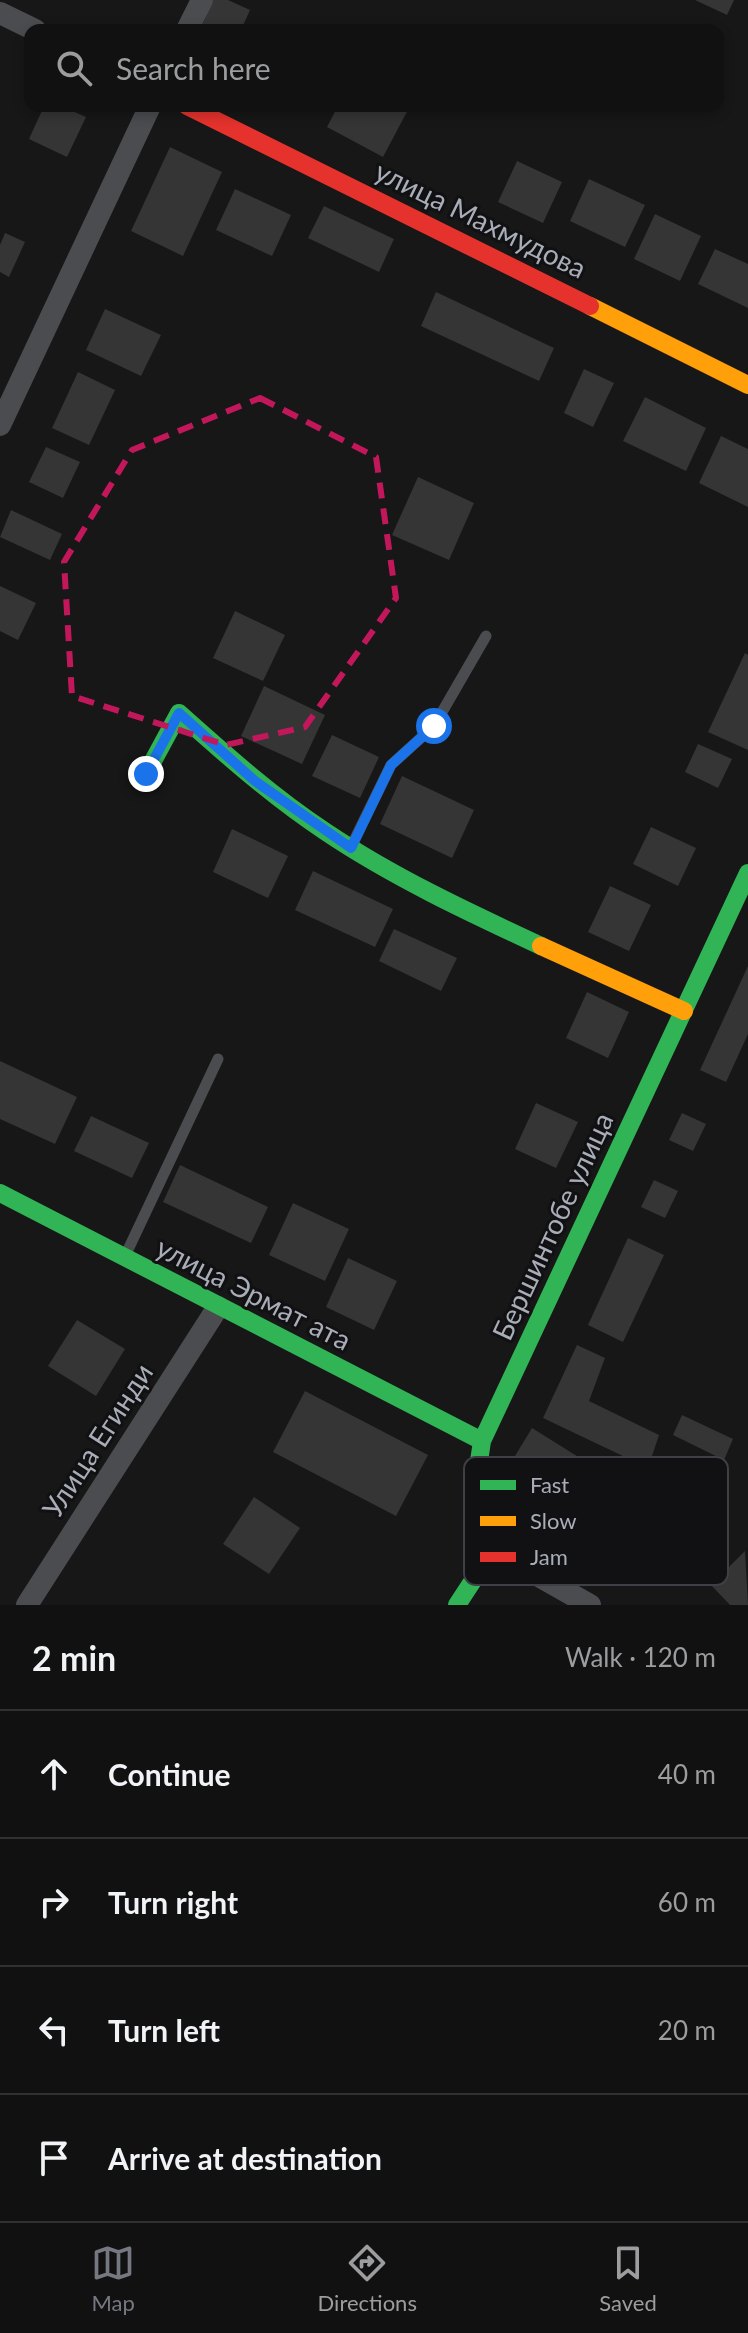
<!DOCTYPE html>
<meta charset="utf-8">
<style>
body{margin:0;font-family:Lato,sans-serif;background:#1e1f1f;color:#f1f3f6}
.stop{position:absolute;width:24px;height:24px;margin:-18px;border:6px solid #1a73e8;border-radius:50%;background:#fff}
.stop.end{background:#1a73e8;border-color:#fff;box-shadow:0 2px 8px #0008}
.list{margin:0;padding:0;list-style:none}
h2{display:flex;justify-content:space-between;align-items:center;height:104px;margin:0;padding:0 32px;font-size:34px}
h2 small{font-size:26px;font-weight:400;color:#9c9d9f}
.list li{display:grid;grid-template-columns:52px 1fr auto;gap:24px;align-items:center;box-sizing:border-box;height:128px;padding:0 32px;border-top:2px solid #303131}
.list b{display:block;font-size:30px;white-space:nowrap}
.list em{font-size:26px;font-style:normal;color:#9c9d9f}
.icon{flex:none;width:44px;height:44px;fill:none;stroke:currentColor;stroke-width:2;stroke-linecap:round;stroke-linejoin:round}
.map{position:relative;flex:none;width:748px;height:1605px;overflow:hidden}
.search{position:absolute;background:#111;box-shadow:0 4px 12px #0003;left:24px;right:24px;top:24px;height:88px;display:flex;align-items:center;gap:20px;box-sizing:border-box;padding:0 28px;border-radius:16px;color:#9c9d9f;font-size:30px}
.sheet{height:616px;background:#111}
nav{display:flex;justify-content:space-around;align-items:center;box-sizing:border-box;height:112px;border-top:2px solid #303131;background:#111;font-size:22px;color:#9c9d9f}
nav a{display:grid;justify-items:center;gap:4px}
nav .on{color:#757880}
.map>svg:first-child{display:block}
.building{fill:#353536}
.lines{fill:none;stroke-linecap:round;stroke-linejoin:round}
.lane{stroke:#4b4c50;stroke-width:11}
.street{stroke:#4b4c50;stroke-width:22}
.fast{stroke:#30b455;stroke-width:18}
.slow{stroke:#ff9f0a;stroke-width:18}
.jam{stroke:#e5322d;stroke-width:18}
.route{stroke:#1a73e8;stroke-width:10}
.marked{fill:none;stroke:#c2185b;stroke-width:6;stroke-dasharray:16 10;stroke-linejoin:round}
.labels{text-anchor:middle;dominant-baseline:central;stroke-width:6;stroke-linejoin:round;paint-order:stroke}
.street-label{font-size:28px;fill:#a8adb8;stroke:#111113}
.key{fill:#111113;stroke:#3e4045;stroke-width:2}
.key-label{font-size:22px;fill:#a8adb8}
</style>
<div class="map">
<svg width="748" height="1605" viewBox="0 0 748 1605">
<rect width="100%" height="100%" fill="#171717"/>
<!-- building -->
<path class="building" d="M213,0H228L250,10L241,30H200Z
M695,0H734L727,15Z
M44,106H61L86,117L67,157L29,139Z
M338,106H410L383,157L327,127Z
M170,147L222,172L183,256L131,231Z
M517,161L562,182L543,223L498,202Z
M589,179L645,205L625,247L570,221Z
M235,189L291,215L272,256L216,230Z
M324,206L394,239L379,272L308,238Z
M655,214L701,236L680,281L634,259Z
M5,233L25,242L9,277L0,272V245Z
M715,249L748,264V308L698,284Z
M436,292L554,348L539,381L421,326Z
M105,309L161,335L141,376L86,350Z
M584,369L614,383L593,427L564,413Z
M78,372L115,390L89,445L52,428Z
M645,397L706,428L686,471L623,441Z
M721,436L748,449V507L699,483Z
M46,447L80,462L63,498L29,482Z
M418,477L474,503L449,560L392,535Z
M11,510L62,534L50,560L0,537Z
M0,586L36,603L18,640L0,631Z
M235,611L285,635L263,681L213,658Z
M745,653L748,655V750L708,732Z
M264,686L325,715L302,764L241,736Z
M332,735L379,757L360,798L312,776Z
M698,744L732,759L718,788L685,772Z
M402,776L474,810L452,858L380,824Z
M651,827L696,848L678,886L633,864Z
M232,829L288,856L268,898L213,872Z
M313,871L393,909L375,947L295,910Z
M610,886L651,905L629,951L588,932Z
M394,929L457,958L441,991L379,961Z
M748,966V1034L726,1082L700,1070Z
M587,992L629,1012L608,1058L566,1038Z
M0,1061L77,1097L55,1144L0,1119Z
M536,1103L578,1122L556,1168L515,1149Z
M682,1113L706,1124L693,1151L669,1140Z
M91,1116L149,1143L132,1178L74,1151Z
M180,1165L268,1207L251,1243L163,1202Z
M654,1180L678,1191L665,1218L641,1207Z
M293,1203L349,1229L325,1281L269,1255Z
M628,1238L664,1255L623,1342L588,1325Z
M348,1258L397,1281L374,1330L326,1307Z
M77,1320L125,1349L96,1396L48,1366Z
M577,1345L605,1358L589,1401L659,1435L648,1468L543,1418Z
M305,1391L428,1455L396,1516L273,1452Z
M682,1415L733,1439L724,1460L673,1435Z
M532,1428L580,1458L552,1504L504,1474Z
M254,1497L300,1528L269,1574L223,1544Z
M745,1551L748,1605H730L711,1585Z"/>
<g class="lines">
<!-- lane -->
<path class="lane" d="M351,847L391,765L434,726L486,636
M126,1254L218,1059"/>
<!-- street -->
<path class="street" d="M0,13L35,30
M187,30L202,0
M0,425L150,106
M493,1550L590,1605
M27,1605L218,1307"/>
<!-- fast -->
<path class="fast" d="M146,774L179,713C226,755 273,797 326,832C393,877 468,912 541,946
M0,1193L482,1441
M457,1605L493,1550L473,1502L482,1441L748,873"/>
<!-- slow -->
<path class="slow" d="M590,306L748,385
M541,946L684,1011"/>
<!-- jam -->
<path class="jam" d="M187,106L590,306"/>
</g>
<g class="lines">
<!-- route -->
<path class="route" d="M146,774L179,713L255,781L351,848L391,765L434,726"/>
</g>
<!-- marked area -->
<path class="marked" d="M260,398L376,457L396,598L305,727L226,745L72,696L64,562L132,450Z"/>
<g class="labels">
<!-- street labels -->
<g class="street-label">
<text transform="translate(481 219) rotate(26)">улица Махмудова</text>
<text transform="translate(552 1226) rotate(-65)">Бершинтобе улица</text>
<text transform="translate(254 1293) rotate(27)">улица Эрмат ата</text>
<text transform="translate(97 1440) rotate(-57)">Улица Егинди</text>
</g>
</g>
<!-- legend -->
<rect x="464" y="1457" width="264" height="128" rx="12" class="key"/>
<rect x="480" y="1480" width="36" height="10" fill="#30b455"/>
<rect x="480" y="1516" width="36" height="10" fill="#ff9f0a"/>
<rect x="480" y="1552" width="36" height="10" fill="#e5322d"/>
<g class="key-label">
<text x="530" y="1493">Fast</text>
<text x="530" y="1529">Slow</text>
<text x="530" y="1565">Jam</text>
</g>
</svg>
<div class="stop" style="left:434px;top:726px"></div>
<div class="stop end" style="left:146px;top:774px"></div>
<div class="search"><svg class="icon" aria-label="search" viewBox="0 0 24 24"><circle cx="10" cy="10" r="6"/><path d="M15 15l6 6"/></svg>Search here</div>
</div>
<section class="sheet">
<h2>2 min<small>Walk · 120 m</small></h2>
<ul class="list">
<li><svg class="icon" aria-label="ahead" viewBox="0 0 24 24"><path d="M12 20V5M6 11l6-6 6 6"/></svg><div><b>Continue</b></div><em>40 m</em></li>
<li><svg class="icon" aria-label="right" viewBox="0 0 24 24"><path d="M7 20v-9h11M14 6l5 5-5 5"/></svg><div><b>Turn right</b></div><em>60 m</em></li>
<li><svg class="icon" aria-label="left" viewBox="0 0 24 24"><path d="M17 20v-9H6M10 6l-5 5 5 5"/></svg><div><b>Turn left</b></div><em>20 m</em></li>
<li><svg class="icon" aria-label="arrive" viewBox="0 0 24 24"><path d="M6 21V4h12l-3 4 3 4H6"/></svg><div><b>Arrive at destination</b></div></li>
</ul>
</section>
<nav>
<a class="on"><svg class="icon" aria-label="map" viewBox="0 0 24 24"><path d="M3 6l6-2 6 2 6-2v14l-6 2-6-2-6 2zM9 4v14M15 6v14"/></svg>Map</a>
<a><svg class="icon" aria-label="directions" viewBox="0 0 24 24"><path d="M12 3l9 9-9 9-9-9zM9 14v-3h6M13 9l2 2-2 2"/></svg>Directions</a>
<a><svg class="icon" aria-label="saved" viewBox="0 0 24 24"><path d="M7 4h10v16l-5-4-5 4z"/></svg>Saved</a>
</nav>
